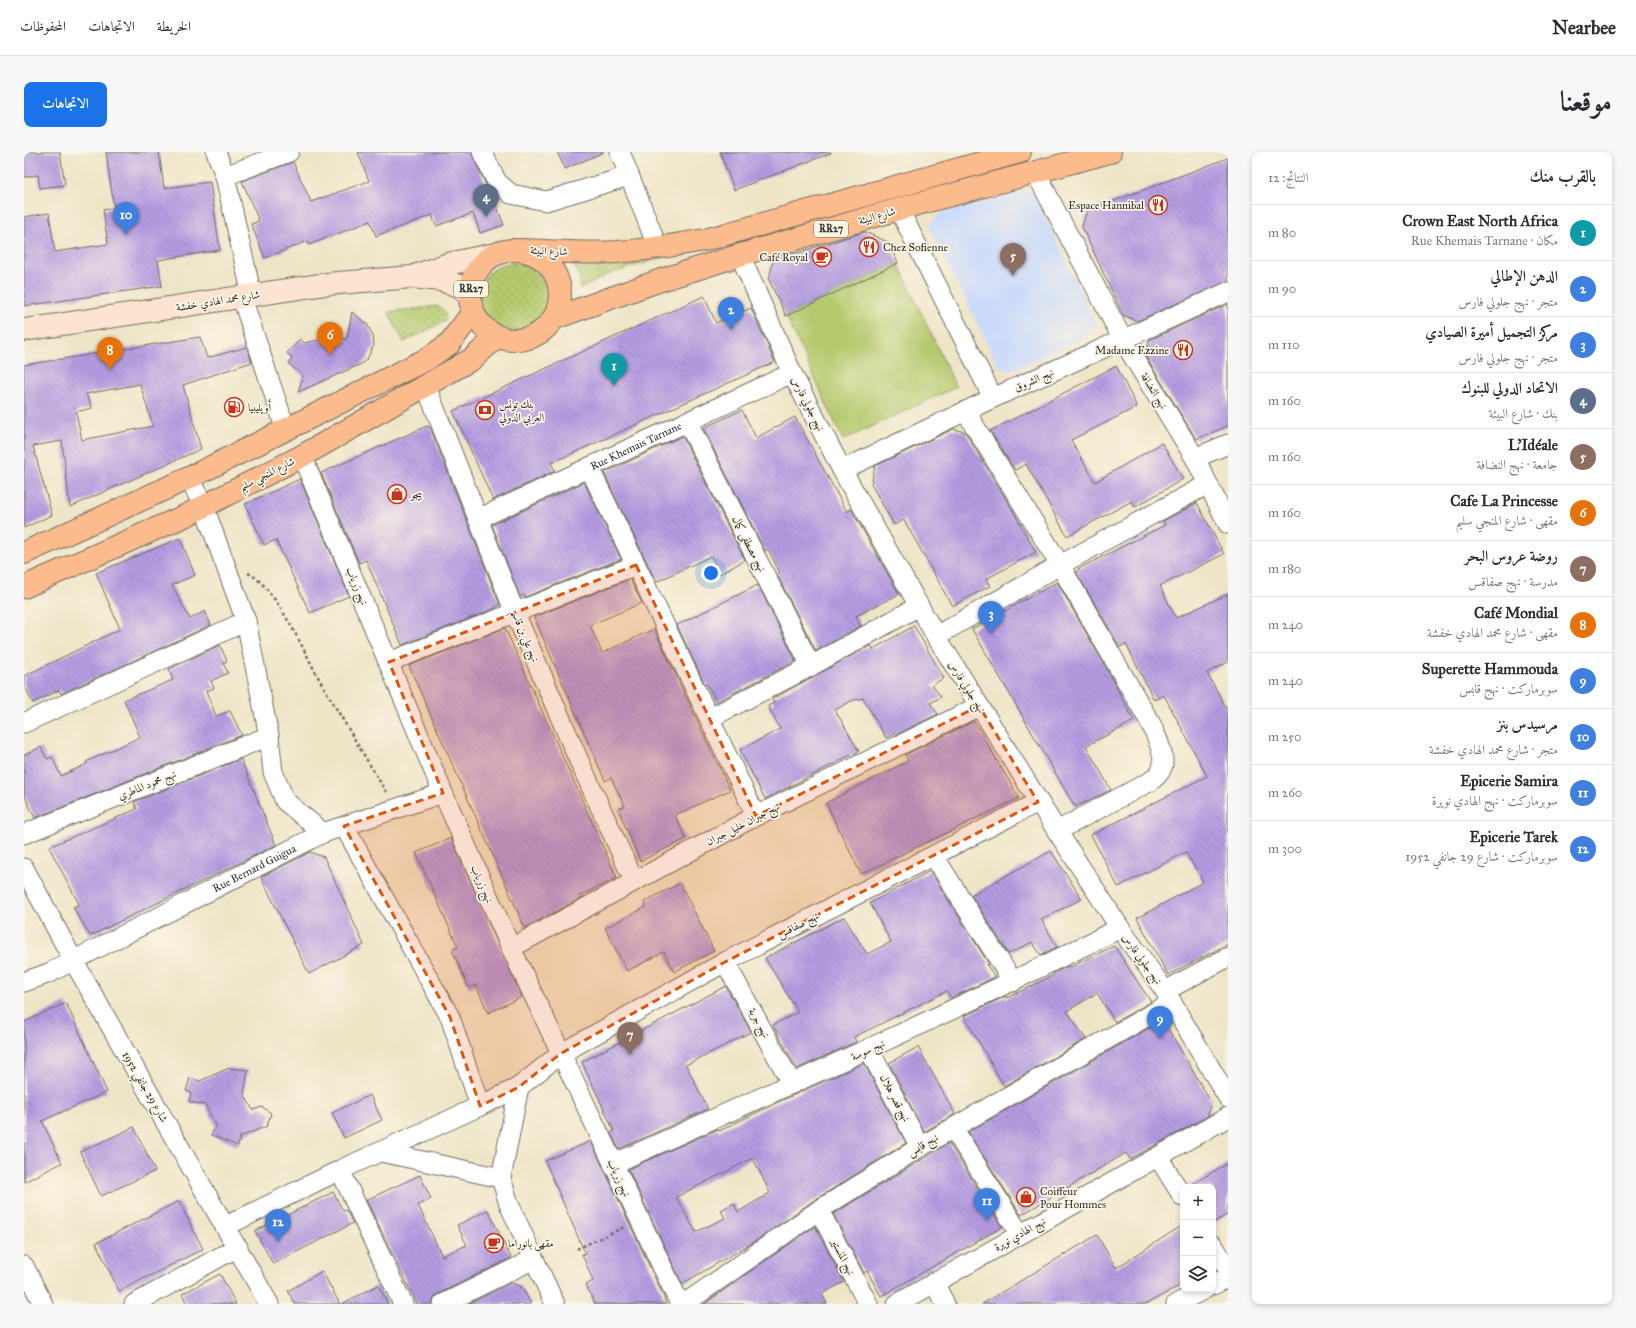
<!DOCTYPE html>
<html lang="ar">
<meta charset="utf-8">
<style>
body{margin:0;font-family:"IM FELL Great Primer",Amiri,serif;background:#f7f7f7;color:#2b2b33;direction:rtl}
.controls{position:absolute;right:12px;bottom:12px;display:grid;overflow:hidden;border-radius:8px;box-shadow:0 2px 6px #0003}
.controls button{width:36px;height:36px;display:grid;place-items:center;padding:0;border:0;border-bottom:1px solid #e1e1e2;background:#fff;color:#2b2b33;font:20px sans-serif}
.you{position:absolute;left:687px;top:421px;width:14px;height:14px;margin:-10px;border:3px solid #fff;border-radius:50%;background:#1a73e8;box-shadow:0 0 0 6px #1a73e833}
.badge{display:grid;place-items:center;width:26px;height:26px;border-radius:50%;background:#1a73e8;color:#fff;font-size:13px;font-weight:700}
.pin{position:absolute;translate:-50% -33px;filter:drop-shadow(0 1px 2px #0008)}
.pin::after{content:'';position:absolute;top:21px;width:14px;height:12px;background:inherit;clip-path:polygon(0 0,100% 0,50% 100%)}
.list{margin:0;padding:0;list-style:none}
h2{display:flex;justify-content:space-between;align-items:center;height:52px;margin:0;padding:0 16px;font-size:17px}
h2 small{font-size:13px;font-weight:400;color:#7c7c81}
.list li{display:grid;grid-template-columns:26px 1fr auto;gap:12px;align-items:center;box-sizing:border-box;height:56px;padding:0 16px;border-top:1px solid #e1e1e2}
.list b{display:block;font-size:15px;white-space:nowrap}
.list p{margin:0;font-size:13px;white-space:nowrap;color:#7c7c81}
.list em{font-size:13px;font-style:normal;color:#7c7c81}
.icon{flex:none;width:22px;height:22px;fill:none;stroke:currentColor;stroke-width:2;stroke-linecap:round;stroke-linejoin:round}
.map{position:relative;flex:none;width:1204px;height:1152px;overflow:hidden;direction:ltr;border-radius:8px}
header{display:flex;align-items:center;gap:24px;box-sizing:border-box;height:56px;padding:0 20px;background:#fff;border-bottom:1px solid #e1e1e2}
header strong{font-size:19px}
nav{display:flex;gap:22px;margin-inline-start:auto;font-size:14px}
.intro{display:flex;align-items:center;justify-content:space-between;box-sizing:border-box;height:96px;padding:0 24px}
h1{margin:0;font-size:28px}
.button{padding:10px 18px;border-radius:8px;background:#1a73e8;color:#fff;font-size:14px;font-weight:700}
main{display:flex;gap:24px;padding:0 24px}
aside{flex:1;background:#fff;border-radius:8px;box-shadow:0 2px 6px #0003}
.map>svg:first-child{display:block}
.built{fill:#ccdbf9}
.grass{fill:url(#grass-dots);stroke:#707a4c}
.pitch{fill:#b5ca6e;stroke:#707a4c}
.building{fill:url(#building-back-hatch);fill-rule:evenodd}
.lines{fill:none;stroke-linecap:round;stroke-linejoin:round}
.street-casing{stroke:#6f6c62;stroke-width:21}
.secondary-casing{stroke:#6f6c62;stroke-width:24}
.primary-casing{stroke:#6f6c62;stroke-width:24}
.path{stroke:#6f6c62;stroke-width:2.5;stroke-dasharray:3 3;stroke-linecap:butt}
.street{stroke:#fff;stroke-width:19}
.secondary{stroke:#fde4d1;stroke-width:22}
.primary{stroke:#fbbb8d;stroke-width:22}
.marked{fill:#df570e;fill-opacity:0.2;stroke:#df570e;stroke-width:3;stroke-dasharray:8 5;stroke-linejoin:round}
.labels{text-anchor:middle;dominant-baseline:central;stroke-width:3.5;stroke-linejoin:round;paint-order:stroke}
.shield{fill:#fcf5e5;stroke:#6a6863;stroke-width:1}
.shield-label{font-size:10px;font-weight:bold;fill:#2b2b2b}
.poi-label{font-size:11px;fill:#2b2b2b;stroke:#fcf5e5;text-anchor:start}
.street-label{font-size:11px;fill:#2b2b2b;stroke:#fcf5e5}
</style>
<header>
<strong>Nearbee</strong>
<nav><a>الخريطة</a><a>الاتجاهات</a><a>المحفوظات</a></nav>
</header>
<div class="intro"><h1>موقعنا</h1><a class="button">الاتجاهات</a></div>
<main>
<aside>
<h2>بالقرب منك<small>النتائج: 12</small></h2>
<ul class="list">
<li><span class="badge" style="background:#0f9aa8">1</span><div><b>Crown East North Africa</b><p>مكان · Rue Khemais Tarnane</p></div><em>80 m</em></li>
<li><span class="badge" style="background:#3f7fe0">2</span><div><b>الدهن الإطالي</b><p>متجر · نهج جلولي فارس</p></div><em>90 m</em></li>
<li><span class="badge" style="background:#3f7fe0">3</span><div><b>مركز التجميل أميرة الصيادي</b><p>متجر · نهج جلولي فارس</p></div><em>110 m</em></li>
<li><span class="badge" style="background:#5c6f8a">4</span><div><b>الاتحاد الدولي للبنوك</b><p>بنك · شارع البيئة</p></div><em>160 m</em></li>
<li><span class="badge" style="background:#8d6e63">5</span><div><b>L'Idéale</b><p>جامعة · نهج النضافة</p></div><em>160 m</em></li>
<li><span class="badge" style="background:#e8710a">6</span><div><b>Cafe La Princesse</b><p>مقهى · شارع المنجي سليم</p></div><em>160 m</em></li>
<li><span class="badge" style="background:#8d6e63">7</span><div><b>روضة عروس البحر</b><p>مدرسة · نهج صفاقس</p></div><em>180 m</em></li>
<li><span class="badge" style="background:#e8710a">8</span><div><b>Café Mondial</b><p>مقهى · شارع محمد الهادي خفشة</p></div><em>240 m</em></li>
<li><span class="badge" style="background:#3f7fe0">9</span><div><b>Superette Hammouda</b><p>سوبرماركت · نهج قابس</p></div><em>240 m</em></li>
<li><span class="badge" style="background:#3f7fe0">10</span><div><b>مرسيدس بنز</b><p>متجر · شارع محمد الهادي خفشة</p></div><em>250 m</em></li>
<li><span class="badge" style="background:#3f7fe0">11</span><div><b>Epicerie Samira</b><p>سوبرماركت · نهج الهادي نويرة</p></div><em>260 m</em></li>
<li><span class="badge" style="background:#3f7fe0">12</span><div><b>Epicerie Tarek</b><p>سوبرماركت · شارع 29 جانفي 1952</p></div><em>300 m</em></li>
</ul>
</aside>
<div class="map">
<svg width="1204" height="1152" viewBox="0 0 1204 1152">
<defs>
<pattern id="grass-dots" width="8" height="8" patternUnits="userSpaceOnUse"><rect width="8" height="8" fill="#b5ca6e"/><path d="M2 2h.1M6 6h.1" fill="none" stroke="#93a45b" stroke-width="1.8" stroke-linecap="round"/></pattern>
<pattern id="building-back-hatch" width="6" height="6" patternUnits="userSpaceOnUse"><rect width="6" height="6" fill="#b59ce3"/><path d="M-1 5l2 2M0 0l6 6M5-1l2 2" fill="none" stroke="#937fb8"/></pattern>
</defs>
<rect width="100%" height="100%" fill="#fcf5e5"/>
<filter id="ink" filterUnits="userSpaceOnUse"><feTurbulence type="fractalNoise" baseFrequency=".025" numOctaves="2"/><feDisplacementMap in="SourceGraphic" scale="8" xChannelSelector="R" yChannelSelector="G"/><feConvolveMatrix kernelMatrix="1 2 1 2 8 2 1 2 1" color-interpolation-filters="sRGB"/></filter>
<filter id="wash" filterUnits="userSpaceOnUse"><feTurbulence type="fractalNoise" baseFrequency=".012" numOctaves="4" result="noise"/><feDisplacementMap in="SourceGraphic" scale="16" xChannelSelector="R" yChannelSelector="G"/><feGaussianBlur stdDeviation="0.9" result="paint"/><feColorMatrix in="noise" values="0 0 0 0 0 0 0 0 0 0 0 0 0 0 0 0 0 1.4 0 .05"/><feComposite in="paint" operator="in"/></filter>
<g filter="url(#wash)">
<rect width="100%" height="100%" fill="#eee5c7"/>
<!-- built -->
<path class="built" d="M1001,37L1011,42L1072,173L1064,184L1029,200L1027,198L1022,200L1021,204L986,219L974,214L905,74L916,61Z"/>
<!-- grass -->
<path class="grass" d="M661,98L583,123L556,137C557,127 554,119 548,111Z
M455 145a34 34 0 1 1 68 0a34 34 0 1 1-68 0Z
M414,154C420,158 423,162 421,169L380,190L364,160Z"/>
<!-- pitch -->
<path class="pitch" d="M874,111L932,235L819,288L762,164Z"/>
<g id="blocks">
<!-- building -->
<path class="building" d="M0,0H36L41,33L16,36L14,23L0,25Z
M82,0H135L140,36L186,30L196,98L134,108L138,134L0,154V65L25,61L31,100L84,92L79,58L90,56Z
M334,0H447L463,35L467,39L480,73L456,81L449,61L412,74L408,63L352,84L346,69L285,93L284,89L241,106L227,72L235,69L218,29L269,10L287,50L345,29Z
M533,0H580L541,17Z
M696,0H807V1L710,38Z
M1204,6V129L1113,169L1099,163L1058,75L1063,59Z
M841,80L864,90L874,111L762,164L745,128L749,108Z
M680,144L692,171L727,156L751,210L527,311L531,319L469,348L429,259Z
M1204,152V274L1172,287L1122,205L1125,188Z
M328,160L343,172L349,184L350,193L343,207L337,212L274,240L279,224L265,212L268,206L263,201L276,187L280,191L304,186L323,187Z
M176,185L183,206L223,195L228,210L159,233L177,297L46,355L38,289L9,294L28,363L0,376V213ZM116,232L129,274L58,288L52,260L68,256L62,242Z
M1092,214L1113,255L1047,288L1071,330L1138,291L1159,327L1111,355L1108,349L1043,384L1002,312L991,318L966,279Z
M718,258L732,286L771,265L823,360L827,357L875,442L832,464L837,474L792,499L753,423L756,421L744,397L741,399L679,276Z
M403,274L406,275L476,453L471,455L472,456L378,493L342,408L335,411L297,321Z
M929,277L941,280L985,352L1012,400L962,427L966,434L928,454L880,368L870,373L847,332L851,314Z
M658,284L721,408L696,422L687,404L632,430L580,321Z
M276,327L325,444L286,461L252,388L240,393L221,352Z
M560,330L597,407L501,445L500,443L496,445L468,373Z
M1173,351L1200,402L1136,434L1152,466L1204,442V510L1183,521L1204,559V792L1144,823L1113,766L1179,730L1162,700L1094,735L1067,683L1183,624L1140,543L1130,548L1102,492L1096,495L1052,420L1055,418L1054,417L1141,373L1139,369Z
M156,386L171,423L148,433L166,467L181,459L187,473L37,542L35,538L9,551L0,533V524L96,477L72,421Z
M606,427L618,451L566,473L578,501L630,477L706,638L651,663L662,687L616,709L594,657L601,654L587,626L581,629L510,465Z
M1033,430L1080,512L1110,569L1062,594L1087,638L1051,655L948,477Z
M734,433L772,509L692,550L683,532L681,533L653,473Z
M890,474L920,526L908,533L917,545L906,551L914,562L872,583L871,581L862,586L839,546L827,549L811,558L835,599L741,647L716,598L756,577L744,554L750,551L748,547L847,493L849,497Z
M481,476L593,726L555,744L556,747L501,776L385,514Z
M196,493L203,509L199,511L204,521L187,529L190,536L182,539L192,564L206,559L218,583L11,666L0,643V603L17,595L23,607L28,605L37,624L63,612L62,610L116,585L100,548L149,528L145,517Z
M950,569L995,646L837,722L802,651L884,609L881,603Z
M217,607L252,693L66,784L49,755L55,752L25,695L113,657L110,650Z
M427,686L498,845L464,861L452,833L445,836L428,798L434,795L392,701Z
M1027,699L1058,747L1017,767L1033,795L1017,803L1008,790L985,802L947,743Z
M286,700L300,705L340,793L285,822L237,725Z
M906,719L965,812L963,813L971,825L927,846L923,839L830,885L832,890L773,917L749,873L774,860L741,806L820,765L843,802L867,790L846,751Z
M656,731L690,799L650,820L640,800L603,819L581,776L622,755L620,750Z
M1090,794L1127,850L1091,870L1073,841L1043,859L1062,887L980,934L940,864L982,844L983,846L1030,823L1029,821L1045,814L1046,815Z
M702,834L727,880L662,913L684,957L595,997L587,981L590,979L558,910Z
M42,851L83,940L18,969L38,1011L0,1030V870Z
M1139,868L1187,950L1184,964L1106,1007L1102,1001L997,1063L944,980Z
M894,895L931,962L900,980L865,911Z
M840,911L882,991L789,1049L733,1088L658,1132L604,1017L694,977L695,979L752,951ZM729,1006L746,1041L714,1060L710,1051L697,1058L701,1066L672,1080L652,1045Z
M205,916L224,918L220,942L229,958L238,955L247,961L243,974L216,985L214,994L187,983L192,974L181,953L165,950L167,941L162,939L166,926L176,929Z
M346,943L358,968L320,986L308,961Z
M110,975L131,1019L77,1044L56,1000Z
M567,989L639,1143L642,1152H571L562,1133L569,1129L558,1102L561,1101L521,1009Z
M925,991L978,1075L857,1144L843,1119L840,1121L809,1062Z
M1204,1011V1062L1189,1071V1035L1165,1034Z
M396,1023L407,1047L394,1053L418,1104L443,1093L433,1073L464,1058L487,1106L414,1142L410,1146L408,1152H393L342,1048Z
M309,1040L319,1059L322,1058L329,1071L249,1112L231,1079Z
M155,1049L179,1097L95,1139L72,1091Z
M1159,1073V1132L1122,1152H958L1073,1083L1092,1116Z
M791,1074L820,1130L798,1142L803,1152H680Z
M298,1119L316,1152H271L264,1139Z
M196,1122L212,1152H163L158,1142Z
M487,1131L497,1134L507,1152H444Z
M354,1133L364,1152H318Z"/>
</g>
</g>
<g filter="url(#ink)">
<use href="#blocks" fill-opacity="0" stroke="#6f6c62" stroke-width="1"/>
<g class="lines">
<!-- street casing -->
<g class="street-casing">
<g id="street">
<path d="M192,0L201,24L228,144"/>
<path d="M458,0L473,30L487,42L522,49L605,24"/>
<path d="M596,0L634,96"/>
<path d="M1012,21L1099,188L1171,306L1204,372"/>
<path d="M201,24L265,0"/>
<path d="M875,57L969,246"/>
<path d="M716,103L768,221L818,318L912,484L1033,679L1096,776L1141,839L1204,946"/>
<path d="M218,146L262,278"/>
<path d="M402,234L491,461L556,611L610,729"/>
<path d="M942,260L1036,413L1128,574C1132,584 1140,600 1139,611C1139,618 1132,625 1127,629L1033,679"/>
<path d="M663,269L787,514"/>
<path d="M278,304L419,641L487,796L656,1152"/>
<path d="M1171,306L1204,292"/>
<path d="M565,315L732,664"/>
<path d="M818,318L969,246L1204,140"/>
<path d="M165,326L180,355L222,469L245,584L249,620L261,649L299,681"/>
<path id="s1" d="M454,367L768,221"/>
<path d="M912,484L1036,413L1184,332"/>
<path d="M365,510L612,413"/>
<path d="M686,566L787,514L895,454"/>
<path d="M0,571L222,469"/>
<path d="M320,674L426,865L456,954"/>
<path d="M0,682L245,584"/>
<path d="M910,704L989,830"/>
<path d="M0,716L49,808L245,1152"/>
<path d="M487,796L732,664L955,554"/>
<path d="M701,810L768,932"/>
<path id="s2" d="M0,830L25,821L299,681L419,641"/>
<path d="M1141,839L1204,805"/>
<path d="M845,897L896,995"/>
<path d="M929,976L996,1082"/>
<path d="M357,1000L477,1026"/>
<path d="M1134,1005L1159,1045"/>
<path d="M589,1012C759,936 929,860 1096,776"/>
<path d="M316,1018L379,1152"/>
<path d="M795,1058L844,1152"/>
<path d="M202,1074L316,1018L456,954L495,935L536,902L701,810L1014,650"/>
<path d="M1189,1093L1204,1117"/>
<path d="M510,1107L531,1152"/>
<path d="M0,1114L19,1152"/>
<path d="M910,1130L921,1152"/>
<path d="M1189,1133L1204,1125"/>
<path d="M110,1152L214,1095"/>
<path d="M419,1152L510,1107L485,1052L477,1026L495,935"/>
<path d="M660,1152L795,1058L896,995L1148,850"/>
<path d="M873,1152L1204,965"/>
<path d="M1152,1152L1181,1137"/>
</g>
</g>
<!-- secondary casing -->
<g class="secondary-casing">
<path id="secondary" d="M393,123L424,112L476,101
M0,178L302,132L388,125L417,128L438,135L446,146"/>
</g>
<!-- primary casing -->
<g class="primary-casing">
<path id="primary" d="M446 143a45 45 0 1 1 90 0a45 45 0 1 1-90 0Z
M498,98C530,99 562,102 593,100C623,98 652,93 681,88L996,0
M531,166L637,128L716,103L875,57L1086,0
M0,401L165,326L403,207L425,192L449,160
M0,435L163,363L278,304L448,207L473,185"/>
</g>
<!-- path -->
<path class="path" d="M224,421C250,433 279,497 293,523C315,562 339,601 362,640
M553,1097L600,1075"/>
<!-- street -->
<use href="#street" class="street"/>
<!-- secondary -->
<use href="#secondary" class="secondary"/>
<!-- primary -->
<use href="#primary" class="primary"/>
</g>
</g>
<!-- marked area -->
<path class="marked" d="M612,413L732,664L955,554L1014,650L701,810L536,902L495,935L456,954L426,865L320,674L419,641L365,510Z"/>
<!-- icons -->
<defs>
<g id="restaurant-ring" transform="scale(1)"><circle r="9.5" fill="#fcf5e5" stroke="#c8321e" stroke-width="1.5"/><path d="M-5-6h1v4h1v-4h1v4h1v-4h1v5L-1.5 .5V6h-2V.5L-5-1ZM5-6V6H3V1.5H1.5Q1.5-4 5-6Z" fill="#c8321e"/></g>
<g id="cafe-ring" transform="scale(1)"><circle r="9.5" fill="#fcf5e5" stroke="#c8321e" stroke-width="1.5"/><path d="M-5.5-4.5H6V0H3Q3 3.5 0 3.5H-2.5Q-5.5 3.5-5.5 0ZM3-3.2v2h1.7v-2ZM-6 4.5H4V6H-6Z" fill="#c8321e"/></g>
<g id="fuel-ring" transform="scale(1)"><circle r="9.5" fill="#fcf5e5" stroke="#c8321e" stroke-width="1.5"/><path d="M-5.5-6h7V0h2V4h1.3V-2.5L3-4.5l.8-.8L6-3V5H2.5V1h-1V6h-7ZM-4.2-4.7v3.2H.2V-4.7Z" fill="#c8321e"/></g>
<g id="bank-ring" transform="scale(1)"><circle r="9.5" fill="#fcf5e5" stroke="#c8321e" stroke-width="1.5"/><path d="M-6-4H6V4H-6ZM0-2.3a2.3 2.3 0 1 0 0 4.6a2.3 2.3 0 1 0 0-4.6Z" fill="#c8321e"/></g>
<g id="shop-ring" transform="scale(1)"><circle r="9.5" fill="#fcf5e5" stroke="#c8321e" stroke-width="1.5"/><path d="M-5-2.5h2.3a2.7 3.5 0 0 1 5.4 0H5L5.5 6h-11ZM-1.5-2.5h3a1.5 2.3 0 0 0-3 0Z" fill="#c8321e"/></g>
</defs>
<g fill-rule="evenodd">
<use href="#restaurant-ring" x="1134" y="53"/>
<use href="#restaurant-ring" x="845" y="95"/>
<use href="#cafe-ring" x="798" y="105"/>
<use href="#restaurant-ring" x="1159" y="198"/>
<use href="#fuel-ring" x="210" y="255"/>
<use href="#bank-ring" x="461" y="258"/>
<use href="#shop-ring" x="373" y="342"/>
<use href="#shop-ring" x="1002" y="1045"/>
<use href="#cafe-ring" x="470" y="1091"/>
</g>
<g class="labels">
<!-- shield labels -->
<g class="shield">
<rect x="790" y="69" width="34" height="16" rx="3"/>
<rect x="430" y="129" width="34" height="16" rx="3"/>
</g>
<g class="shield-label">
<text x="807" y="77">RR27</text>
<text x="447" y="137">RR27</text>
</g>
<!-- poi labels -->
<g class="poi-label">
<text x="1120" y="53" text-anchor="end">Espace Hannibal</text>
<text x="859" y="95">Chez Sofienne</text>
<text x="784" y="105" text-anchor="end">Café Royal</text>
<text x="1145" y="198" text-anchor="end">Madame Ezzine</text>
<text x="475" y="252">بنك تونس<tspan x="475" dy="13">العربي الدولي</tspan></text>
<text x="224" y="255">أويليبيا</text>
<text x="387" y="342">بيجو</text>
<text x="1016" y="1039">Coiffeur<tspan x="1016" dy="13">Pour Hommes</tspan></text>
<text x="484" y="1091">مقهى بانوراما</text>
</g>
<!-- street labels -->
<g class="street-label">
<text transform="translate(853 64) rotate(-16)">شارع البيئة</text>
<text transform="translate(525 99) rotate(2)">شارع البيئة</text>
<text transform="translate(194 149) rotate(-9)">شارع محمد الهادي خفشة</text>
<text transform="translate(1010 228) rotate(-24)">نهج الشروق</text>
<text transform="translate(1130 239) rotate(58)">نهج النضافة</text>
<text transform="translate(784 252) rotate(63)">نهج جلولي فارس</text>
<text stroke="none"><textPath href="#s1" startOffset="174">Rue Khemais Tarnane</textPath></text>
<text transform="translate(243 322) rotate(-27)">شارع المنجي سليم</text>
<text transform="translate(725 392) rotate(63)">نهج مصطفى كمال</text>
<text transform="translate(333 434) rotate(67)">نهج زرياب</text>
<text transform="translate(501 484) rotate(67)">نهج علي بن قاسم</text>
<text transform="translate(943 535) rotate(58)">نهج جلولي فارس</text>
<text transform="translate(123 633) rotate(-22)">نهج محمود الماطري</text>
<text transform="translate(719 672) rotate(-27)">نهج جبران خليل جبران</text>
<text stroke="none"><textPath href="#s2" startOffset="257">Rue Bernard Guigua</textPath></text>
<text transform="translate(458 732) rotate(66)">نهج زرياب</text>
<text transform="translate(774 773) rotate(-27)">نهج صفاقس</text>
<text transform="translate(1118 807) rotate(54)">نهج جلولي فارس</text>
<text transform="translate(735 871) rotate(61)">نهج جربة</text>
<text transform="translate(844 898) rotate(-25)">نهج سوسة</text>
<text transform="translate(121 935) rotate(60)">شارع 29 جانفي 1952</text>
<text transform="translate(871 946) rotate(62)">نهج قصر هلال</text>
<text transform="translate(899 993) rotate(-31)">نهج قابس</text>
<text transform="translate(595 1026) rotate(65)">نهج زرياب</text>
<text transform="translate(996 1082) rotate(-29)">نهج الهادي نويرة</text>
<text transform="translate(819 1105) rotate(63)">نهج المنستير</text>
</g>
</g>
</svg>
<div class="controls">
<button>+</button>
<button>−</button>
<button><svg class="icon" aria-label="layers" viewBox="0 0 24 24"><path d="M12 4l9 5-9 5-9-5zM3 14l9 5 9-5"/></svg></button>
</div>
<div class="you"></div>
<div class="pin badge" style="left:590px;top:234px;background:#0f9aa8">1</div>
<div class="pin badge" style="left:707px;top:178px;background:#3f7fe0">2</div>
<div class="pin badge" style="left:967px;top:482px;background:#3f7fe0">3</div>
<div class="pin badge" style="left:462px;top:65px;background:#5c6f8a">4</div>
<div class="pin badge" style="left:989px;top:124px;background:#8d6e63">5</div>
<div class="pin badge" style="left:306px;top:203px;background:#e8710a">6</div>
<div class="pin badge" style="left:606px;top:903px;background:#8d6e63">7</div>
<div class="pin badge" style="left:86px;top:218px;background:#e8710a">8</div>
<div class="pin badge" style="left:1136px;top:887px;background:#3f7fe0">9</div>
<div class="pin badge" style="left:102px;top:83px;background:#3f7fe0">10</div>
<div class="pin badge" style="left:963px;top:1069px;background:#3f7fe0">11</div>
<div class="pin badge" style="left:254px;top:1090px;background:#3f7fe0">12</div>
</div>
</main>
